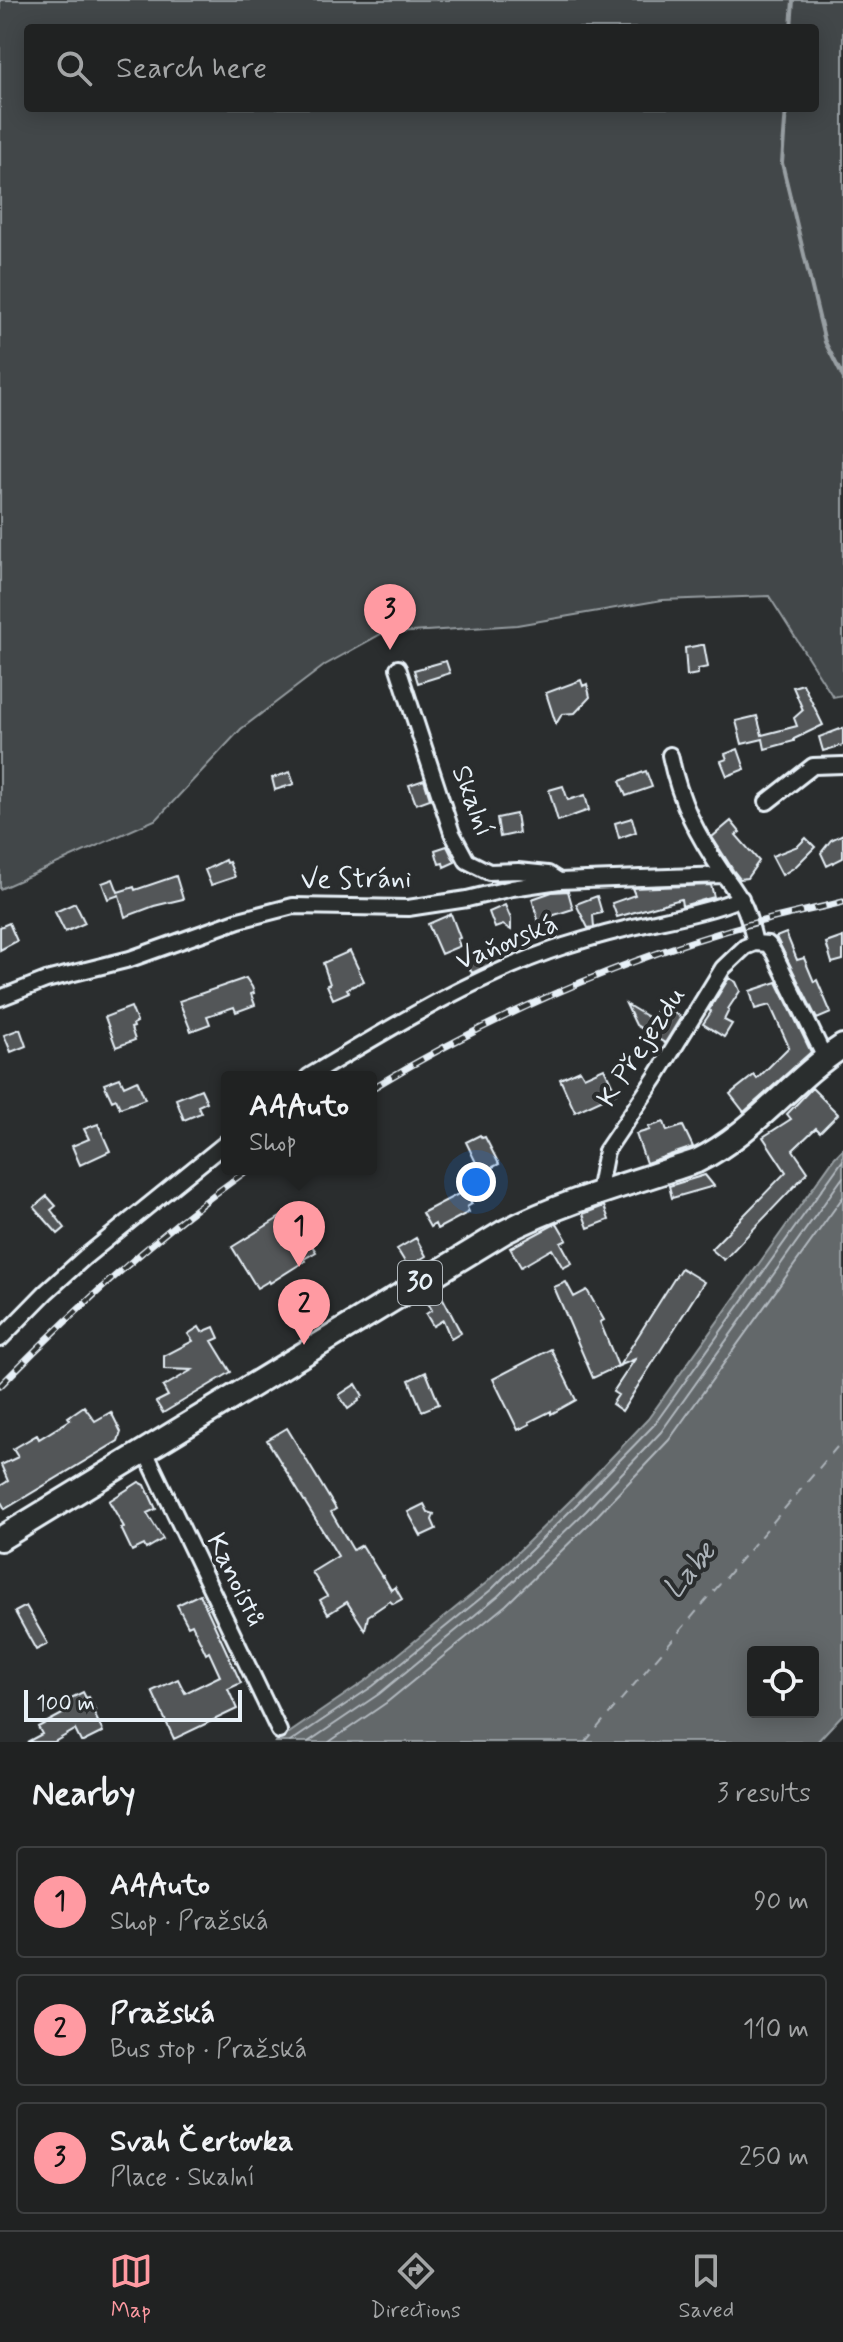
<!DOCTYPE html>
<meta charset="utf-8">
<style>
body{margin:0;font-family:Mynerve,sans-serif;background:#282a2a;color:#f1f3f6}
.controls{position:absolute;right:24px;bottom:24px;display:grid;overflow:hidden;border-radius:8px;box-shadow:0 4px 20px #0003}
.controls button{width:72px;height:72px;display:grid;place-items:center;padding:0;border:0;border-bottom:2px solid #3d3f40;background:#202222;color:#f1f3f6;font:40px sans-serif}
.scale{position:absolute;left:24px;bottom:20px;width:218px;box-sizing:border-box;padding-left:8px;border:4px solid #e8f1f8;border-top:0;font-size:22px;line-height:28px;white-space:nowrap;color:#e8f1f8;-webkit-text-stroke:6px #2a2d2e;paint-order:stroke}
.you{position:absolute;left:476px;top:1182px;width:28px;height:28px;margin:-20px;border:6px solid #fff;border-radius:50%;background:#1a73e8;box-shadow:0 0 0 12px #1a73e833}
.badge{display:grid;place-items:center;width:52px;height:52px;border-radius:50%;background:#ff9aa2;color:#111;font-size:26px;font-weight:700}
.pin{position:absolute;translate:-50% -66px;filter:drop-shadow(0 2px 4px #0008)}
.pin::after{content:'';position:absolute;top:42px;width:28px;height:24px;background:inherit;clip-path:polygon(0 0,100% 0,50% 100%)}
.popup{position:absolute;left:221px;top:1071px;width:156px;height:104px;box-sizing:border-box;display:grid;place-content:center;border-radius:8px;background:#202222;filter:drop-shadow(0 2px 6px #0005);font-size:26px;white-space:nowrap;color:#a2a4a5}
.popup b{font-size:30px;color:#f1f3f6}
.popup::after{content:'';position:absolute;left:50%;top:100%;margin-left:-16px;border:16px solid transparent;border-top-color:#202222}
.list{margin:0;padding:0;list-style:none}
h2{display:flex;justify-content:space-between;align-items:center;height:104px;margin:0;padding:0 32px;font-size:34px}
h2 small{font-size:26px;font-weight:400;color:#a2a4a5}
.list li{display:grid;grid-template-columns:52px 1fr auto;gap:24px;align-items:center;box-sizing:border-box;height:112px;margin:0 16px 16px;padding:0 16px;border:2px solid #3d3f40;border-radius:8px}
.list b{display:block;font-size:30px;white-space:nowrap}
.list p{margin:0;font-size:26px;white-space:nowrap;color:#a2a4a5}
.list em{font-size:26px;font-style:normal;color:#a2a4a5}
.icon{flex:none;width:44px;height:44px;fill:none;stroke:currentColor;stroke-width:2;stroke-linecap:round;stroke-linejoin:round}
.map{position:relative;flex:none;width:843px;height:1742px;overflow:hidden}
.search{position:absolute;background:#202222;box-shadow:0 4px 20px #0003;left:24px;right:24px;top:24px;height:88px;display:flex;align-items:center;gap:20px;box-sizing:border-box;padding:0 28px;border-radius:8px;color:#a2a4a5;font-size:30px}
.sheet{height:488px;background:#202222}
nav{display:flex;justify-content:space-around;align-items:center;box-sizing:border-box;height:112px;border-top:2px solid #3d3f40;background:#202222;font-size:22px;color:#a2a4a5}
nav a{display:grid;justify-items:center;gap:4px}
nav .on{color:#ff9aa2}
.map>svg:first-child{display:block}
.green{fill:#424648;stroke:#959ca0;stroke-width:2;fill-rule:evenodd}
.water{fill:#63686b;stroke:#989fa3;stroke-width:2;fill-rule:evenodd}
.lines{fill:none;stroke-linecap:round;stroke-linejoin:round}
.shore{stroke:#b3bac0;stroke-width:2}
.stream{stroke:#989fa3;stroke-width:4}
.ferry{stroke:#acb3b9;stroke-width:2;stroke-dasharray:10 8;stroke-linecap:butt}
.building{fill:#535759;stroke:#e8f1f8;stroke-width:2}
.street-casing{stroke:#e8f1f8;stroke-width:20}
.primary-casing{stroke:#e8f1f8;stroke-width:28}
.street{stroke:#2a2d2e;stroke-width:14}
.primary{stroke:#2a2d2e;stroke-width:22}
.rail-casing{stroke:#e8f1f8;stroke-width:7}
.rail{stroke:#2a2d2e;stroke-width:4;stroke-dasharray:12;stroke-linecap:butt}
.labels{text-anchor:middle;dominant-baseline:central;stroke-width:8;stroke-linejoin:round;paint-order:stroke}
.shield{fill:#2a2d2e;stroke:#afb6bb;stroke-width:2}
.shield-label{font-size:26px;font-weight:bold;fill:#e8f1f8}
.street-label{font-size:28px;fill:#e8f1f8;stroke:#2a2d2e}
.water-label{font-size:30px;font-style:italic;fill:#acb3b9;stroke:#2a2d2e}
</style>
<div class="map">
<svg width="843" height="1742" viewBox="0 0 843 1742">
<rect width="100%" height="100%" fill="#2a2d2e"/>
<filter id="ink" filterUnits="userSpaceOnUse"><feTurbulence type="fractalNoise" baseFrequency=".0125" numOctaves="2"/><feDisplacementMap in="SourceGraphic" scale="16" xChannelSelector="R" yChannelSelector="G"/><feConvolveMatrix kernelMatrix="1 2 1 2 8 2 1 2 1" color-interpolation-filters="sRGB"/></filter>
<g filter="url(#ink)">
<!-- green -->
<path class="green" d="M0,0H843V695L833,697L769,596L662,600L517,625L381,634L325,665L241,729L157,819L0,889ZM28,28H815V108H28Z"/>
<!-- water -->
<path class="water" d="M843,1149V1714L817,1742H276L368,1679L486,1583L573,1498L648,1419L835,1157ZM753,1652H813V1712H753Z"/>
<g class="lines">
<!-- shore -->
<path class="shore" d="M290,1742L373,1686L492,1589L578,1503L654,1425L843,1160
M308,1742L379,1694L498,1596L586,1511L661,1432L843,1177
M329,1742L386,1703L506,1605L594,1519L669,1440L843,1197"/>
<!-- stream -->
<path class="stream" d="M791,28L793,0
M786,108L782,163L825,342L843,377"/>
<!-- ferry -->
<path class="ferry" d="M585,1742L843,1440"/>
</g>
<!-- building -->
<path class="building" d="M701,645H704L708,667L698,669V674L687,676L685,648Z
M446,661L450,673L418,683L414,670Z
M581,680L583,686L587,684L590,697L575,713L562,714L556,724L546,693Z
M803,684L823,725L794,739V741L765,749L763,739L742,744L736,721L757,716L762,735L797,726L794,718L803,710L793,687Z
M843,728V745L823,751L819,737Z
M738,749L745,769L727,776L721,761L727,759L725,754Z
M646,771L652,787L626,796L620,781Z
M290,772L294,784L275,790L272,778Z
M424,780L430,799L416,804L409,785Z
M563,786L568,800L585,795L589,810L558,821L549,790Z
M516,814L519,833L500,837L497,818Z
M632,818L636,832L619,838L615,823Z
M731,821L740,832L736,835L759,861L747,878L740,879L733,870L712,837Z
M843,834V858L827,866L821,853L831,840Z
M806,838L815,847L795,867L782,875L772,856L798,846Z
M447,846L455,862L444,867L443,863L439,864L435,850Z
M225,860L226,863L229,862L235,877L211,885L205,870Z
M176,876L183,899L154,906L125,917L119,895L108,899L102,883L113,879L118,892L134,887L135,890Z
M711,885L714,897L682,906L681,899L617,917L612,903L635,895L632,888Z
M568,891L573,909L548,917L542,933L532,899L552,892Z
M597,896L602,913L593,915L594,927L588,928L576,904Z
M75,903L85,923L65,932L55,912Z
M505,905L511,919V930L503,925L495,928L489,912Z
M451,914L460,938L457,939L460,946L441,954L428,924Z
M9,923L17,941L0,950V927Z
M786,933L797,960L804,958L814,982L817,980L831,1013L817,1019L776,937Z
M843,937V960L832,963L826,943Z
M350,951L364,981L347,989L349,992L333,999L327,985L330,984L323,963Z
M485,952L491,964L472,973L466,962Z
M246,978L252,987L254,993L251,994L255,1005L236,1012L234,1007L207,1016L210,1024L191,1031L179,1001Z
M729,978L736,982L740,991L728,1009L729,1010L724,1020L732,1024L724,1037L703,1024L711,1012L709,1010Z
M777,982L811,1052L744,1112L730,1094L754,1075L757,1079L789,1047L770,1005L755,1009L750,991Z
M626,1004L651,1019L660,1005L681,1017L665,1043L636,1025Z
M131,1007L137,1022L133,1024L134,1027L131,1028L135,1040L116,1047L105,1017Z
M20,1029L26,1046L11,1052L4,1035Z
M604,1068L616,1093L575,1112L560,1079L580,1070L584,1077Z
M120,1078L124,1086L137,1080L145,1099L120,1108L116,1099L112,1101L104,1084Z
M812,1088L838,1114L820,1132L816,1128L793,1150L808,1172L724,1260L711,1249L786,1172L763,1137L791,1119L787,1114Z
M201,1089L207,1102L198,1106L201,1113L184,1120L176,1099Z
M664,1122L667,1131L683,1126L693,1147L646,1163L636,1134L650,1130L648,1127Z
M98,1124L110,1151L80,1165L72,1146L89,1139L84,1129Z
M480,1135L482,1138L485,1137L499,1164L481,1173L466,1142Z
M705,1175L714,1186L672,1198L669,1186Z
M464,1191L472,1204L467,1207L469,1212L437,1229L435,1224L430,1227L422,1213Z
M47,1196L56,1206L51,1210L65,1228L58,1234L34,1207Z
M604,1206L609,1220L588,1228L583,1214Z
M290,1211L316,1252L304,1259L305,1261L270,1283L269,1281L257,1288L232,1247Z
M557,1223L567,1240L561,1243L572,1263L563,1268L552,1249L521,1267L510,1248Z
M416,1238L426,1256L408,1267L397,1249Z
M681,1268L704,1282L622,1411L612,1404L618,1395L613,1392L635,1359L619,1366Z
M566,1282L574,1297L587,1290L604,1320L600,1322L618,1366L593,1378L554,1287Z
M438,1289L461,1333L451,1339L443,1320L433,1326L426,1314L432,1310L426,1300L432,1296L431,1293Z
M199,1327L202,1332L214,1327L219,1338L212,1341L231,1372L163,1413L156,1402L168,1396L163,1387L192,1370L164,1369V1356L193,1341L188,1334Z
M551,1349L576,1400L551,1414V1411L529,1422L530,1424L518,1430L493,1379Z
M426,1372L439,1404L422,1411L409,1380Z
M356,1384L363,1396L358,1399L359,1401L348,1409L339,1395Z
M84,1406L95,1421L111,1412L121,1432L118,1441L5,1509L0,1500V1486L8,1481L1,1465L18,1457L13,1449L37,1435L39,1439L70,1420L68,1417Z
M287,1428L336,1509L331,1512L353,1550L362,1545L382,1577L383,1576L391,1590L395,1587L402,1599L393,1604L390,1601L368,1616L365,1630L347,1602L328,1614L320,1600L327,1596L312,1572L338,1556L267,1440Z
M139,1482L145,1485L156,1509L147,1513L163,1539L146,1549L144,1545L132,1551L121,1528L124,1527L109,1501Z
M424,1504L428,1512L434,1514L432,1520L436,1529L421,1536L408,1512Z
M200,1594L241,1683L228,1689L237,1709L174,1739L152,1691L178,1679L185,1693L220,1676L209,1652L206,1654L192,1624L188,1626L177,1605Z
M26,1606L48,1644L36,1650L15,1612Z
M83,1692L86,1698L89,1697L95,1710L93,1711L103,1732L83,1742H81L75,1730L54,1742H27L42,1734L38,1727L66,1712L61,1703Z"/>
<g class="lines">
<!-- street casing -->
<g class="street-casing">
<path id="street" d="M398,668L452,833L467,861L489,872L518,871L548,874L559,881
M670,755C680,803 697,835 724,875
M767,802L813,766L843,765
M0,998L46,980L130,959L239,920L293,906L408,908L467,899L512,888L559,881L724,875C745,903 747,910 755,943
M308,1077C390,1028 473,976 564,946C595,936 627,928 659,921C687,915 715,909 741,898
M598,1193L606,1151L656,1077L723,968L745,947L755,943L768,944L774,953L825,1058
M0,1339L46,1292L85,1257L227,1142
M145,1451L279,1731"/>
</g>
<!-- primary casing -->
<g class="primary-casing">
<path id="primary" d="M0,1539L504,1232C566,1200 632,1183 697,1161C754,1133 791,1080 843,1046"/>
</g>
<!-- street -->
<use href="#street" class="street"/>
<!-- primary -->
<use href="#primary" class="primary"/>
<!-- rail casing -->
<g class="rail-casing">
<path id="rail" d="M371,1089C480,1023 597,970 719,933C760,920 802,912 843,902
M0,1386C77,1307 159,1233 249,1169"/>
</g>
<!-- rail -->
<use href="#rail" class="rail"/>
</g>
</g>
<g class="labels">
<!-- shield labels -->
<rect class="shield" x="398" y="1261" width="44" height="44" rx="6"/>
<g class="shield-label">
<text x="420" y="1283">30</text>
</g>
<!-- street labels -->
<g class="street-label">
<text transform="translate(472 801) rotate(69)">Skalní</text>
<text transform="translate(356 880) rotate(-1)">Ve Stráni</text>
<text transform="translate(507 943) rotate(-22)">Vaňovská</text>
<text transform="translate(642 1047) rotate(-57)">K Přejezdu</text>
<text transform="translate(235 1580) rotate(64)">Kanoistů</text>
</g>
<!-- water labels -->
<g class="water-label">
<text transform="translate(690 1571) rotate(-49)">Labe</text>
</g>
</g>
</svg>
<div class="controls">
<button><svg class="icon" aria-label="locate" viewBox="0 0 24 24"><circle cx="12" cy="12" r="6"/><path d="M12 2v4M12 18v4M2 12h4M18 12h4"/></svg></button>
</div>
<div class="scale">100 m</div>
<div class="you"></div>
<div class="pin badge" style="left:299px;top:1267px">1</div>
<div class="popup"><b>AAAuto</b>Shop</div>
<div class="pin badge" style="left:304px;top:1345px">2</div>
<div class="pin badge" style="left:390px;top:650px">3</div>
<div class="search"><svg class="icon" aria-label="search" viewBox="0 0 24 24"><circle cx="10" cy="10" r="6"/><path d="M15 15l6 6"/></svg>Search here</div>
</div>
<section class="sheet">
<h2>Nearby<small>3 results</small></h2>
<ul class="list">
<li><span class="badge">1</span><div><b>AAAuto</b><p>Shop · Pražská</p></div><em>90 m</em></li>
<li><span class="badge">2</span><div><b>Pražská</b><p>Bus stop · Pražská</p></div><em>110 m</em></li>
<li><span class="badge">3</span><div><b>Svah Čertovka</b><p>Place · Skalní</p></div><em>250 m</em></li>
</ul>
</section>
<nav>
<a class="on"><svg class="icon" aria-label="map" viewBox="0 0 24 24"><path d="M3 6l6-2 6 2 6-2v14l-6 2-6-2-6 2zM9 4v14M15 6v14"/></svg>Map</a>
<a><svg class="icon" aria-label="directions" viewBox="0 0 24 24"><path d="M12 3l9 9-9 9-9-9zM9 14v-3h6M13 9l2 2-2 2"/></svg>Directions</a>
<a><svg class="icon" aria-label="saved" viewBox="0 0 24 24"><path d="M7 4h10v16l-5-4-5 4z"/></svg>Saved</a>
</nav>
